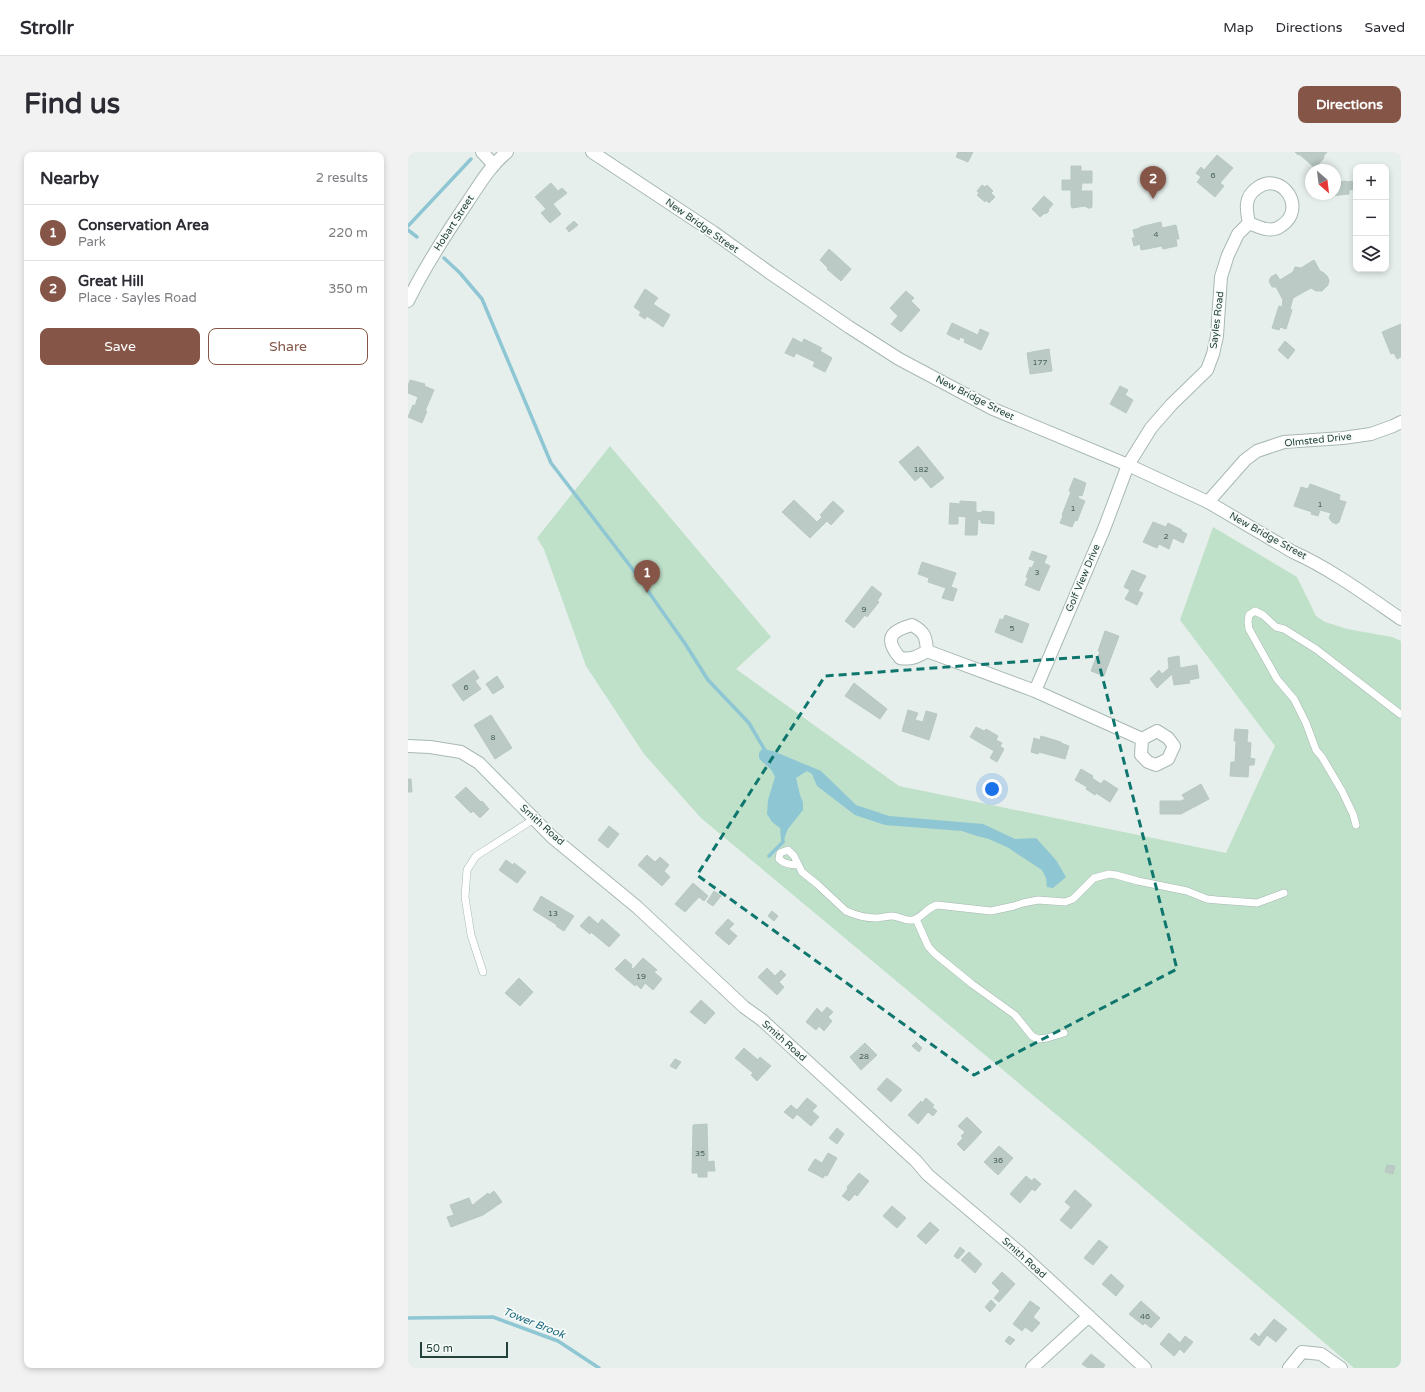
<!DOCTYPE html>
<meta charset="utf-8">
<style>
body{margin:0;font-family:"Varela Round",sans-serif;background:#f2f2f3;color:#2b2b33}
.controls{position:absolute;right:12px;top:12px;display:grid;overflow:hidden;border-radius:8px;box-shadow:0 2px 6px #0003}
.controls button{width:36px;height:36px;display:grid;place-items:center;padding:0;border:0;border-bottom:1px solid #e1e1e2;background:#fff;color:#2b2b33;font:20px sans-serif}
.compass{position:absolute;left:897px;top:12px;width:36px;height:36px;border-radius:50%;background:#fff;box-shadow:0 2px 6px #0003;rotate:152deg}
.scale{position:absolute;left:12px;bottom:10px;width:88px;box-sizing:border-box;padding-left:4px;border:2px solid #24423b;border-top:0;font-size:11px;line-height:14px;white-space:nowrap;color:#24423b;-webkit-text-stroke:3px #f7fbf9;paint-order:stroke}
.you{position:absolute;left:584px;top:637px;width:14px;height:14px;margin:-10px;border:3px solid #fff;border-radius:50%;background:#1a73e8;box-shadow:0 0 0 6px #1a73e833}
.badge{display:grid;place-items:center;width:26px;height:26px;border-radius:50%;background:#855647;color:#fff;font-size:13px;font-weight:700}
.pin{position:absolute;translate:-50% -33px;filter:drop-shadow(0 1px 2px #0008)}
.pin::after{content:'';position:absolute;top:21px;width:14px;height:12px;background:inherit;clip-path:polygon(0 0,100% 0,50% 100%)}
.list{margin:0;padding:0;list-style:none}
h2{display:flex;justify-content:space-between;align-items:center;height:52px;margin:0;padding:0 16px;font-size:17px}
h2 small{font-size:13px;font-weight:400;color:#7c7c81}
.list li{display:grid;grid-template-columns:26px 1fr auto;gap:12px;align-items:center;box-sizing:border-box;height:56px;padding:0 16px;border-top:1px solid #e1e1e2}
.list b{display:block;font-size:15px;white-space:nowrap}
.list p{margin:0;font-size:13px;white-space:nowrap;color:#7c7c81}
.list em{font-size:13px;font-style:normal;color:#7c7c81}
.actions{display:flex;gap:8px;padding:12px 16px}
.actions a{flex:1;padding:9px 0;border:1px solid #855647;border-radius:8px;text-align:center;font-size:14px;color:#855647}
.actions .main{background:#855647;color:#fff}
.icon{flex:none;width:22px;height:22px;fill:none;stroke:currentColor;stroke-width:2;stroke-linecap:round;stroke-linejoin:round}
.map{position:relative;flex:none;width:993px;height:1216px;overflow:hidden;border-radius:8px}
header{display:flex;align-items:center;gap:24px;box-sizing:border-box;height:56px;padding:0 20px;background:#fff;border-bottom:1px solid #e1e1e2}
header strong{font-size:19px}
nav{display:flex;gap:22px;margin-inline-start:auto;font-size:14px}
.intro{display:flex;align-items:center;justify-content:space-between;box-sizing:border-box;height:96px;padding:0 24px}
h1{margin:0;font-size:28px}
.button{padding:10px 18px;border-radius:8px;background:#855647;color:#fff;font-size:14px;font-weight:700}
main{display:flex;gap:24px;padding:0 24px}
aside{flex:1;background:#fff;border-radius:8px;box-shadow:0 2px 6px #0003}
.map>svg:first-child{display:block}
.green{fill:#bfe0c9}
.water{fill:#8ec6d4}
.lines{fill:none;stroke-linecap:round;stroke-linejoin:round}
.stream{stroke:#8ec6d4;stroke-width:3.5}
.building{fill:#bbcac4;stroke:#b8c9c2}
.service-casing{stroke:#a8b8b3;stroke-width:8}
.minor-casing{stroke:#a8b8b3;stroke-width:14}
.tertiary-casing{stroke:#a8b8b3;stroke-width:14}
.service{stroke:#fff;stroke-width:7}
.minor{stroke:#fff;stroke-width:12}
.tertiary{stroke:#fff;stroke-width:12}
.marked{fill:none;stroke:#0f766e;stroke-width:3;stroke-dasharray:8 5;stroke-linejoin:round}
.labels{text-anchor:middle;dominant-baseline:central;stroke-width:3.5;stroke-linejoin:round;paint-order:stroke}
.number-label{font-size:8px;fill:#4a645d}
.street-label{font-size:10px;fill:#24423b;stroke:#f7fbf9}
.water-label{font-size:11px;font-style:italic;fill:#1c6b7f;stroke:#f7fbf9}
</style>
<header>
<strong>Strollr</strong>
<nav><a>Map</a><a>Directions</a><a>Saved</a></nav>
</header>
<div class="intro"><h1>Find us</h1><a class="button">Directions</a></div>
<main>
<aside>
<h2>Nearby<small>2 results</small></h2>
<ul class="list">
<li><span class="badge">1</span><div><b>Conservation Area</b><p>Park</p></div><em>220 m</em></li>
<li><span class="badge">2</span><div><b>Great Hill</b><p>Place · Sayles Road</p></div><em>350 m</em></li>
</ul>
<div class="actions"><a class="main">Save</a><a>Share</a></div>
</aside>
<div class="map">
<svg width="993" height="1216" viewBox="0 0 993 1216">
<rect width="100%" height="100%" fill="#e6efeb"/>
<!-- green -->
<path class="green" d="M202,294L363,485L328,517L491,634L818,701L867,594L772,468L805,375L889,425L908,464L917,470L939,477L984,485L993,489V1216H946L686,994L293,666L236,602L178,514L136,397L129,386Z"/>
<!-- water -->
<path class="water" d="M354,597L365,599L413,619L448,653L481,664L575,672L607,687L628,686L648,708L658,725L645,736L639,735L638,726L634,718L599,695L581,687L569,684L554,679L477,673L447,663L409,634L404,622L399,619L388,626L392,643L395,650V658L380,677L376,687L372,676L364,670L359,662L360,648L367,625C362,613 358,615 351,606V601Z"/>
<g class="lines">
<!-- stream -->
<path class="stream" d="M0,74L63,7
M0,78L9,85
M36,106L52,121L74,147L143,311L223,415L278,493L300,528L341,571L358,600
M361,704L375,690L374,679
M0,1166L85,1165L150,1189L191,1216"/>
</g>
<!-- building -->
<path class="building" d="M550,0H565L560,10L548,5Z
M887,0H919L915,5L916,6L907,16L891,2L890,3Z
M809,3L825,16L812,31L816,34L807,45L789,30L793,25L788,21L793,15L796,18Z
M663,14H673V19H684V31H674L673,39H684V55L683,56H680L677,54L664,56L663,53V38H654V28H663Z
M938,29V30L948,29V41L947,37L941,38V42L923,44V42H927V30Z
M143,31L150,39L154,36L159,41L145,52L153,62L142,71L133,61L138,57L127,45Z
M574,33L577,35L579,33L585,39L583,41L587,45L581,51L578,48L577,50L569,43L571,41L569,39Z
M636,44L645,52L640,58L641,59L638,62L637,61L632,65L624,57Z
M166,69L170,73L161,80L158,76Z
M753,70L754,76L768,73L771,87H768L769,94L755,97L754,94L733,98L732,92L726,94L724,86H727L725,78L732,76V75Z
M421,97L443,117L433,129L419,117L420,116L412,108Z
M906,108L912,119L916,121L919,124L921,128L920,133L914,139H908L903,136L885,146L882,157L884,158L878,177L872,175L871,178L864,176L871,154L874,155L875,148L868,135H864L861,129L863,125L868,122L872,128L885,120L887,115L893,116Z
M237,137L250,146L245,152L262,163L255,175L239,164L237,167L231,163L233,160L226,155Z
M498,139L506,146L503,149L512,158L493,180L483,172L490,164L482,156Z
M544,171L570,183L572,177L581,181L573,198L556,190L557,187L552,185L551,188L539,182Z
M993,172V205L989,207L986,201L983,202L974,180Z
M385,186L394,191L396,187L414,196L412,199L424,206L417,220L405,214L407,210L388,201L386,205L377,201Z
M877,189L887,198L880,207L870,198Z
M641,197L644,219L622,222L619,201Z
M2,228L17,232L16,234L26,238L17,259H19L14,271L0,265L5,253L7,254L10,245L0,241V234Z
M712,234L720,238L717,243L725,248L718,261L702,252Z
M510,294L536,326L523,336L513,324L507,329L491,310Z
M666,326L678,331L674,344L671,343L670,346L677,349L669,369L667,368L664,375L652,371L655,364L654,363L663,340L661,339Z
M902,332L932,343L931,348L938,350L931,370L928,372L924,370L921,366L923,361L912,358L910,364L903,362L904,360L886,354L893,335L900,337Z
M386,348L409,370L414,365L412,363L425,349L436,359L423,373L419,369L402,386L374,360Z
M552,349L568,350V360L574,361V359L586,360V372L573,371V368L570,367L569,383H557L558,365L550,364V372H541L542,351L552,352Z
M745,370L758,375L760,371L774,378L773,379L779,382L775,391L765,386L761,397L751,392L749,396L735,390Z
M624,399L639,404L636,411L642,414L631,439L617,433L620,426L618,425L622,415L624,416L627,409L621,407Z
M514,410L548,421L543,435L549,437L545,449L534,446L538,436L520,430L521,426L510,422Z
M724,418L738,424L730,439L735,441L729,453L717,447L722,438L716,435Z
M464,434L474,442L469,449L471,450L459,465L457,463L446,476L437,469Z
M597,463L621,472L614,491L587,480L592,467L595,468Z
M697,479L711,484L696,524L683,519L688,506L689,507L692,500L690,499Z
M771,504L772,516L789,513L791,526L781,528L782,531L766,533L764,522L749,536L742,527L751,518L754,522L761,516L760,506Z
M66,518L71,526L67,529L73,537L55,549L44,533Z
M89,524L96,535L85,542L78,532Z
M446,531L479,557L472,567L437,544Z
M500,558L510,561L507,568L515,570L518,559L529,562L521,588L494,579Z
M83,563L104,596L87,607L66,573Z
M568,575L576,579L578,577L590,584L588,588L594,591L592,594L596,597L589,610L582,606L586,599L562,585Z
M827,577L840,578L839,590L843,591L842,606L847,607L846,613H841L840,625L822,624L823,610H827L828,589H826Z
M633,584L653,590V591L661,594L657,607L631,600L630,602L623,600L626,586L632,588Z
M673,617L685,624L684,626L693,632L696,628L710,637L702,650L688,641L687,643L678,637L679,635L667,628Z
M0,627H3L4,640H0Z
M793,632L801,647L773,662H752V649H773L777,647L774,643Z
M58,635L73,650L74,649L81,657L72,666L65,659L63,661L47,645Z
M201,674L211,682L200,696L190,688Z
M239,703L247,710L252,705L261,713L256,719L262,725L254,734L230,713Z
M98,708L105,713L106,711L118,720L109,731L91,718Z
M285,731L300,744L296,749L291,745L277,760L267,752Z
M306,739L313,744L305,754L299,750Z
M133,744L166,764L156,779L148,774L149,773L125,758Z
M364,759L370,764L366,769L360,764Z
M181,764L190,772L194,767L212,783L201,795L183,780L182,782L172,774Z
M320,767L326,772L321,777L329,784L321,793L307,781Z
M235,806L249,818L246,820L254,827L245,838L237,831L233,837L228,832L227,834L207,817L217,807L224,813L223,815L225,817Z
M359,816L367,824L373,818L378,823L371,830L376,835L369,843L350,825Z
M111,826L125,840L112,854L97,841Z
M293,848L307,861L297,872L282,860Z
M419,855L425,860L420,865L424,869L416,879L411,874L408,878L398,870L409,856L414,861Z
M508,890L514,896L511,900L504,894Z
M457,891L469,903L453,918L442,905Z
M336,896L350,908L352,905L363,914L349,929L343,923L345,921L327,906Z
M267,907L273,910L268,917L262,914Z
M479,926L494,938L483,950L469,937Z
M399,946L409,954L404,959L411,965L403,974L389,962L385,967L376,960L383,953L389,958Z
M518,946L526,953L524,955L529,959L525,964L520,960L510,972L500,963L513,949L514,951Z
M559,965L574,980L556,999L549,992L555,986L553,984L557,980L550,974Z
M299,972L300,1010L306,1009L307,1019H299V1025H290V1021H284L285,973Z
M429,976L436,982L429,992L421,986Z
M591,994L605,1006L590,1023L576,1010Z
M420,1001L429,1006L419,1024L417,1023L415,1026L400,1018L407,1007L414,1011Z
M979,1013L987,1014L985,1022L977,1020Z
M451,1021L461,1029L449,1044L447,1042L441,1049L434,1044L440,1037L439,1035Z
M618,1024L624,1029L626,1026L633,1032L627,1039L624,1037L612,1051L602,1042Z
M667,1038L684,1053L663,1077L652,1068L663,1055L657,1050Z
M86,1039L94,1050L75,1063L43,1075L39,1065L46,1063L42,1053L61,1046L64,1053L67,1052V1051L80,1041L81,1043Z
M484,1054L498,1066L489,1076L475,1064Z
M522,1070L531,1078L518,1092L509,1084Z
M691,1088L700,1095L685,1113L676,1106Z
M552,1095L557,1099L550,1107L546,1104Z
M561,1100L574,1112L567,1121L553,1108Z
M594,1120L607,1132L591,1150L586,1146L592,1139L584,1131Z
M703,1122L716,1134L708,1144L694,1132Z
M583,1148L588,1153L582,1160L577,1155Z
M622,1149L632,1156L625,1165L632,1171L624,1180L617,1175L614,1179L605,1172Z
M733,1149L752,1166L743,1176L737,1171L735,1173L721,1162Z
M866,1167L879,1177L868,1190L859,1183L851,1194L842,1187L847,1181L851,1185Z
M761,1181L772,1191L777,1184L785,1190L776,1201L772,1197L766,1204L752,1192Z
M601,1184L607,1188L602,1193L597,1189Z
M683,1202L697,1213L695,1216H680L674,1212Z"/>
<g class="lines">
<!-- service casing -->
<g class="service-casing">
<path id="service" d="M948,673L945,662L934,639L914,605L908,598L898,571L886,547L869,527L841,477L840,470L841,463L847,459L855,463L868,475L876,477L908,497L992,562
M390,713C383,713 376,712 371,707L372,701L380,698L386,704L394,720L409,732L438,759C447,763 458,766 468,766C474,766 479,764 484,764C491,764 499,770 505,768C515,765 518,756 529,753L583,759L606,754L615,751L630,748L657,750L665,747L686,726L701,722L708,723L730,729L779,739L799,747L809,748L849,751L876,741
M508,767L520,794L526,801L564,832L607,863L624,884L630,887L639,886L656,881
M75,820L63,783L57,745L59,718L68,704L126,667"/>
</g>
<!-- minor casing -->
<g class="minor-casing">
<path id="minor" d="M74,0L86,13
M800,350L837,308L849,299L876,290L935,286L963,282L985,274L993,270
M519,499C518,485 517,480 504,473C482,479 476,487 492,506C503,508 509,505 519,499L627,539
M734,587L733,603L740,610L748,613L760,607L766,594L760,586L749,579L734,587L627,539L696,377L720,313L743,276L763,253L799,218L805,202L809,184L813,125L820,103L830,82L841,71C838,57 836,45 849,36C874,18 900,57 873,74C869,77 863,78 858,77C852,76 846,73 841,71
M0,594L22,595L53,600L71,611L144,685L229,755L336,855L354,868L508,1009L520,1023L611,1100L737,1216
M624,1216L681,1164
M881,1216L894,1200L913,1202L933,1216"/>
</g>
<!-- tertiary casing -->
<g class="tertiary-casing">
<path id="tertiary" d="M184,0L305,80L362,121L441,175L491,207L585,257L720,313L800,350L885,400C923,417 958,443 993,467
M0,149C17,114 38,82 59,51C71,33 82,14 99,0"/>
</g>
<!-- service -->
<use href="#service" class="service"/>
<!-- minor -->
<use href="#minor" class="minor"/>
<!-- tertiary -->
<use href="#tertiary" class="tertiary"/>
</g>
<!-- marked area -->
<path class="marked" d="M689,504L769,817L566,923L289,723L417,524Z"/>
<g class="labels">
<!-- number labels -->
<g class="number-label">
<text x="805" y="23">6</text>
<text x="748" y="82">4</text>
<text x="632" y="210">177</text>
<text x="513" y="317">182</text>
<text x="912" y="352">1</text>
<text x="665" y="356">1</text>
<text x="758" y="384">2</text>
<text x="629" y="420">3</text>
<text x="456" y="457">9</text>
<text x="604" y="476">5</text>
<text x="58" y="535">6</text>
<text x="85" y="585">8</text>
<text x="145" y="761">13</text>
<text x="233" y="824">19</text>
<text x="456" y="904">28</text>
<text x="292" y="1001">35</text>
<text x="590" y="1008">36</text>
<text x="737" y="1164">46</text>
</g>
<!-- street labels -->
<g class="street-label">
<text transform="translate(46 71) rotate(-57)">Hobart Street</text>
<text transform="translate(294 74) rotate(35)">New Bridge Street</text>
<text transform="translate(809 168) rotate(-83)">Sayles Road</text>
<text transform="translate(567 246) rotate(27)">New Bridge Street</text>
<text transform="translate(910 288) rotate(-6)">Olmsted Drive</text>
<text transform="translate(860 384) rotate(29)">New Bridge Street</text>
<text transform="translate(675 426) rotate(-67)">Golf View Drive</text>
<text transform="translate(134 673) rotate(42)">Smith Road</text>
<text transform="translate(376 889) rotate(42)">Smith Road</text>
<text transform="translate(616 1106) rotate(42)">Smith Road</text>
</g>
<!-- water labels -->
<g class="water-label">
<text transform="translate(126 1171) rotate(22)">Tower Brook</text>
</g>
</g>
</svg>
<div class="controls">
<button>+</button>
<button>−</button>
<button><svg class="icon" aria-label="layers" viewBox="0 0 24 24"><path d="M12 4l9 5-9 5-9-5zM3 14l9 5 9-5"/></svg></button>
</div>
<svg class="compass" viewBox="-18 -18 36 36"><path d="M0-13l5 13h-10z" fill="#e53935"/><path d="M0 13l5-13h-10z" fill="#7c7c81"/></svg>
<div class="scale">50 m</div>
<div class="you"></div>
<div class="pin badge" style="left:239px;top:441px">1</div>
<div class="pin badge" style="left:745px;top:47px">2</div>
</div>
</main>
